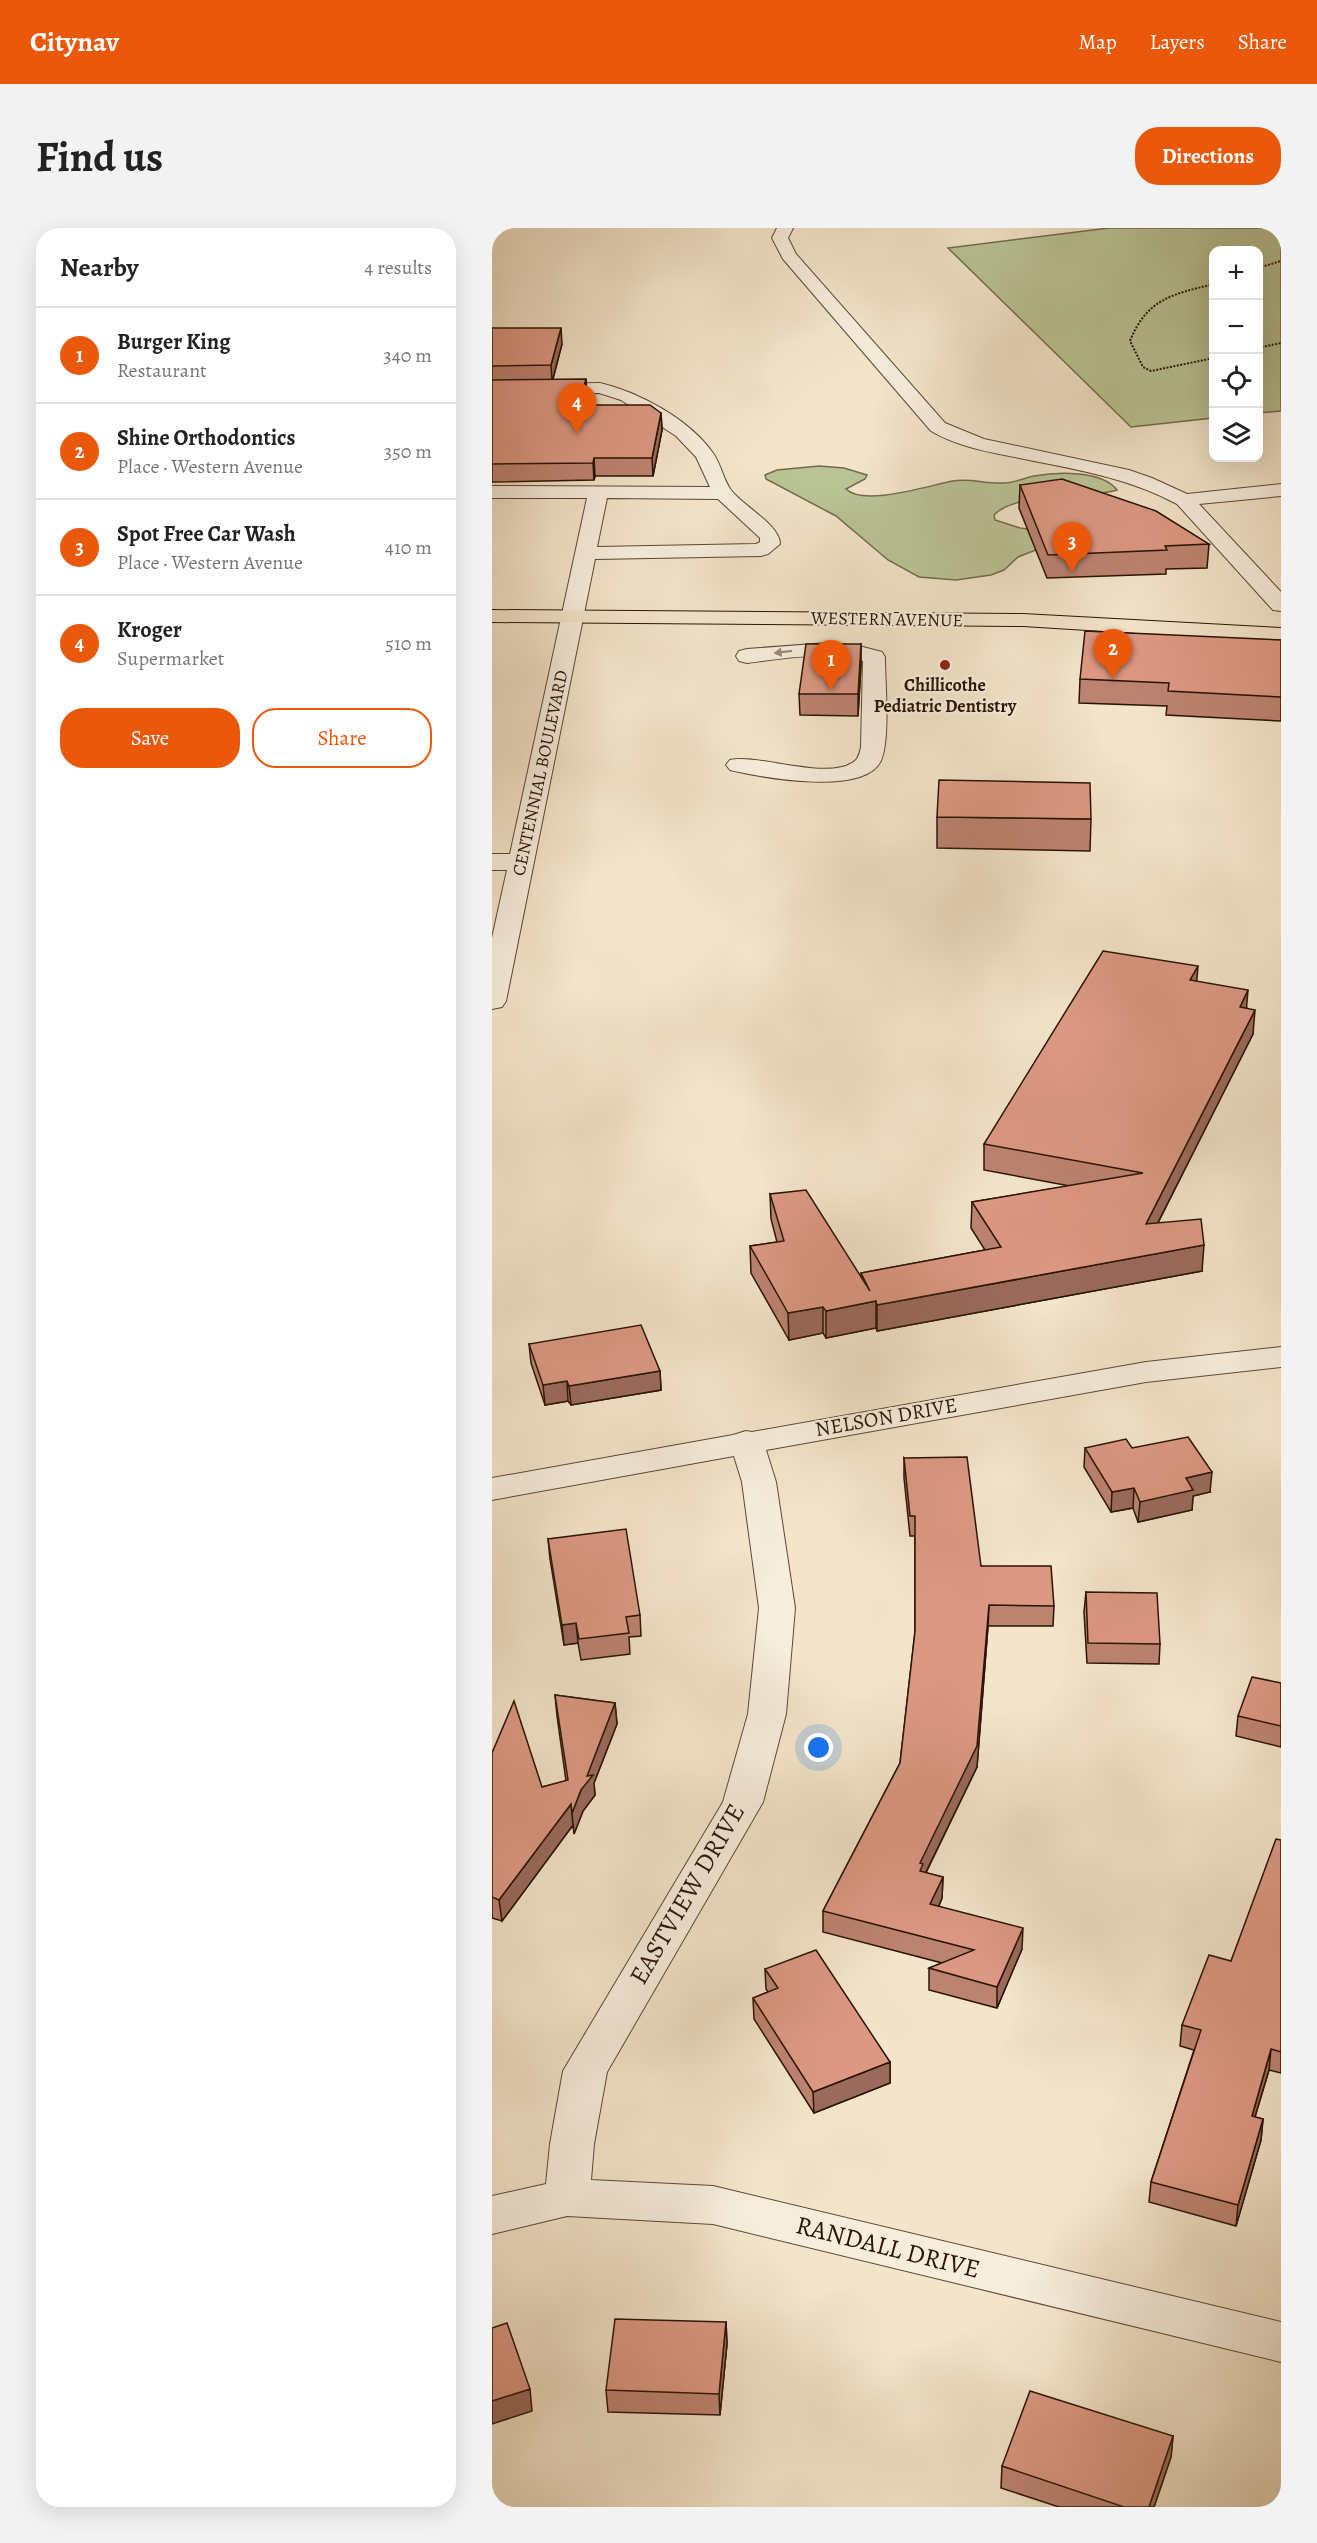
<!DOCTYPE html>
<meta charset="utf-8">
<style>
body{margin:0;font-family:Alegreya,serif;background:#f2f2f2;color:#222}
.controls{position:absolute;right:18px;top:18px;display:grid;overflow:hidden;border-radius:12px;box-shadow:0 6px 24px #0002}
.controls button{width:54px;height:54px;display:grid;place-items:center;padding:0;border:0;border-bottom:2px solid #e0e0e0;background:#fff;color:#222;font:30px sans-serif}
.you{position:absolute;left:327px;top:1520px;width:21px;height:21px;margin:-15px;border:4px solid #fff;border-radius:50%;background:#1a73e8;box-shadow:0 0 0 9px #1a73e833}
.badge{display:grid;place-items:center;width:39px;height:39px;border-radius:50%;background:#ea580c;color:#fff;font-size:20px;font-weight:700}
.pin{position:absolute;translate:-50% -50px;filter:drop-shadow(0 2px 3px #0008)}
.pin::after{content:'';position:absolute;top:32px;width:21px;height:18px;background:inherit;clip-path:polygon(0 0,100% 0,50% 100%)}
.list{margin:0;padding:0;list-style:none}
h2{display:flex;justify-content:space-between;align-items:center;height:78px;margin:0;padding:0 24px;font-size:26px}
h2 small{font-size:20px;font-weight:400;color:#767676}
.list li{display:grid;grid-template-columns:39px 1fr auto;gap:18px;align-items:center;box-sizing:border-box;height:96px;padding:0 24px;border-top:2px solid #e0e0e0}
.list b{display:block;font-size:22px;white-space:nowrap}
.list p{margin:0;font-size:20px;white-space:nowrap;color:#767676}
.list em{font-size:20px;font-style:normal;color:#767676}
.actions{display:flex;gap:12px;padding:18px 24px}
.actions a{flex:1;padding:14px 0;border:2px solid #ea580c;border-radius:24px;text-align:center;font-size:21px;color:#ea580c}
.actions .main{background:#ea580c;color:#fff}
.icon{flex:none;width:33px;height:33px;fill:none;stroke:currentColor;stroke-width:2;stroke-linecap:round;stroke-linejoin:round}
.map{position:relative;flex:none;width:789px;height:2279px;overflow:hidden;border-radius:24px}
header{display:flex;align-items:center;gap:36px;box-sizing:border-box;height:84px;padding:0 30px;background:#ea580c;color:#fff}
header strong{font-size:28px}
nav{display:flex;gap:33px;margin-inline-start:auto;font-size:21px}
.intro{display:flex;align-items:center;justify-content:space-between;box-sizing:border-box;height:144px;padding:0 36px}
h1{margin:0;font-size:42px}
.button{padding:15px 27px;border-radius:24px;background:#ea580c;color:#fff;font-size:21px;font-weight:700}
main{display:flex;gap:36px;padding:0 36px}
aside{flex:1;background:#fff;border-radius:24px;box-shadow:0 6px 24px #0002}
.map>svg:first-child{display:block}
.green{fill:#bac497;stroke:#726c4d;stroke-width:1.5}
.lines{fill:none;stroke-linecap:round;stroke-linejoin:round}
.minor-casing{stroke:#5c4835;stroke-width:2}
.major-casing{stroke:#2a1403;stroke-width:2}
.path{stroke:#2a1403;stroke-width:2;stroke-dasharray:2 1.5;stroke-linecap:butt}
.minor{fill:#f7eddd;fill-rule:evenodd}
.major{fill:#f3e4ca;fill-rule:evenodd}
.wall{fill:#bd8371;stroke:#2a1403;stroke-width:1.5}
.shaded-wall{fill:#9a6a5c;stroke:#2a1403;stroke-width:1.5}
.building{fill:#dc9883;stroke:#2a1403;stroke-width:1.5}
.oneway{fill:#9b8b7b}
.poi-dot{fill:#8f2418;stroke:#f7eddd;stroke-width:2}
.labels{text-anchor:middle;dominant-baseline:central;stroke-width:4.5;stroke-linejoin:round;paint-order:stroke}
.far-street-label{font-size:18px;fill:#2a1403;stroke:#f7eddd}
.far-poi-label{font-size:18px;font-weight:bold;fill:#2a1403;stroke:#f7eddd}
.street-label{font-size:21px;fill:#2a1403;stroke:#f7eddd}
.near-street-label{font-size:26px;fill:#2a1403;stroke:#f7eddd}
</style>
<header>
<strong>Citynav</strong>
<nav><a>Map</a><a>Layers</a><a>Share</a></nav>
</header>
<div class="intro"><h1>Find us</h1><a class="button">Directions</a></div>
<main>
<aside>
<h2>Nearby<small>4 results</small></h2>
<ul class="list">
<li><span class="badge">1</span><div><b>Burger King</b><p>Restaurant</p></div><em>340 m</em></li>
<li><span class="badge">2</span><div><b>Shine Orthodontics</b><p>Place · Western Avenue</p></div><em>350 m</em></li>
<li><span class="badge">3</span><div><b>Spot Free Car Wash</b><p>Place · Western Avenue</p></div><em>410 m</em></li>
<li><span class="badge">4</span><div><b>Kroger</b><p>Supermarket</p></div><em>510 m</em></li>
</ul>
<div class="actions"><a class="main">Save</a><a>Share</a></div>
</aside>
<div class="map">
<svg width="789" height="2279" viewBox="0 0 789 2279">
<rect width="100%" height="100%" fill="#f3e4ca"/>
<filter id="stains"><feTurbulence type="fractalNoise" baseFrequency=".00333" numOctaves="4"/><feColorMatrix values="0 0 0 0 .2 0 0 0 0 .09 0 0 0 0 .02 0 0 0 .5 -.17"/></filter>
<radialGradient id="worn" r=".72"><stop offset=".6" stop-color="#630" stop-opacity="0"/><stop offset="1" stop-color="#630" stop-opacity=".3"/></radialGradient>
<!-- green -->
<path class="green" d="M617,0H789V183L767,185L766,22H722L721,190L639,199L456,20Z
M327,238L352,240L375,247L373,251L354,261C372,279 438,257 461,253C477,250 495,256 511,255C522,255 532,250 542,248C565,244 610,242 625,262C593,272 525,263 502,287L503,292L528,300L559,304L554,318L526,329L512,342L499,347L464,352L427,349L396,332L344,288L274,251L273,247L285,242Z"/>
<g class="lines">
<!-- minor casing -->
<g class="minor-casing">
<path id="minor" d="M285,0H301L296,10L304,26L453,195L492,211L637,242L660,250L695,266L789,256V268L707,276L789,364V383L781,382L685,276C635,249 581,241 527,230C497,224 466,219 439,203L291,31L280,10Z
M108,155C147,164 197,191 221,225C229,236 231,251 239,262C251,278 288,297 288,316L276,326L269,328L103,331L14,773L10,779L0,781V710L15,642H0V626H18L95,270H0V258L218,259L204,229L184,208L129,172L107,165L0,167V157ZM115,270L226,271L268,310V314L264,316L105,319Z
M335,415L367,418L390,424L393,429C393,456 398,506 390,530C377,570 268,549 238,542L234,537L238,532C266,525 339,555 364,532C367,528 368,524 369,519L371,433C333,423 293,430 255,435L247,433L244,428L247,423L255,421Z
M789,1119V1139L654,1154L274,1222L284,1254L303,1380L294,1486L271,1574L115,1844L102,1916L99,1952L221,1958L789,2094V2134L221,1996L75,1988L0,2006V1968L54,1956L58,1916L71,1843L231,1574L256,1486L267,1380L250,1254L242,1228L0,1272V1250L241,1207L254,1203L260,1204L654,1134Z"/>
</g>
<!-- major casing -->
<g class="major-casing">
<path id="major" d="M0,382L531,386L789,400V414L531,398L0,394Z"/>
</g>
<!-- path -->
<path class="path" d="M766,40L789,33
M722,56C682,66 655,70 638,113L651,139L659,143L722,130
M766,120L789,115"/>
<!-- minor -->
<use href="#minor" class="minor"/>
<!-- major -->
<use href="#major" class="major"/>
</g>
<!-- wall -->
<path class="wall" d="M0,100L70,116L61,151L95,167L93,177L169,185L170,202L161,248H103L102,252L0,254Z
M528,257L717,316L715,340L674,341V346L555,350L527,280Z
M789,412V493L674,487L675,478L587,475L588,451Z
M369,416V437L366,488L308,487L307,466Z
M445,589L599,591L598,623L445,620Z
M705,754L755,780L761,806L666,995L710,1043L385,1103L384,1100L334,1110L331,1105L297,1112L259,1045L258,1018L285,1014L279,991L278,966L369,1049V1045L493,1022L479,1000L480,974L578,958L492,942V916Z
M37,1116L168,1143L169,1162L79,1177L76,1173L53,1177L39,1135Z
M593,1220H640L718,1264L701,1268L700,1282L646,1294L641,1280L619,1284L592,1239Z
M412,1230L489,1338L562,1378L561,1398H496L485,1539L434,1645L451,1649L450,1670L447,1678L530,1721L505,1780L437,1762V1740L450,1735L331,1704V1683L408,1535L423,1404V1308H418L412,1250Z
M56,1311L148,1387L149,1408L137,1409L138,1426L89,1432L86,1415L72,1417L58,1331Z
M594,1364L668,1416L667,1436L595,1435L592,1384Z
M789,1455V1519L744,1508L746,1488Z
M63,1467L123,1475L125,1496L102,1555L103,1567L91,1583L82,1606L81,1597L10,1693L0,1690V1525L50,1559L74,1553L65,1488Z
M789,1612V1845L777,1842L763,1889L771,1891L769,1912L744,1998L657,1974L659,1954L702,1822L688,1818L690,1797L739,1733Z
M273,1741L398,1834V1855L322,1885L262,1791L261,1770L276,1764L274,1761Z
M234,2094L235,2116L228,2187L116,2184L114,2162Z
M681,2208L679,2229L662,2279H567L509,2260L510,2238Z"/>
<!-- shaded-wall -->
<path class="shaded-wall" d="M69,100L70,116L60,154L59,137Z
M94,151L95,167L88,194L87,177Z
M169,185L170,202L161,248L160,230Z
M102,230L103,248L102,252L101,235Z
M369,416V437L366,488V466Z
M706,738L704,763L698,752Z
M756,762L754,786L748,779Z
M763,782L761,806L652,1022L654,996Z
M712,1017L710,1043L385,1103V1077Z
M384,1073V1100L334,1110V1083Z
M331,1079V1105L297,1112L296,1085Z
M168,1143L169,1162L79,1177L77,1158Z
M75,1153L76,1173L53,1177L51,1157Z
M720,1244L718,1264L701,1268L700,1282L646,1294L648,1274L694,1250Z
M642,1260L641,1280L619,1284L620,1264Z
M497,1377L496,1398L485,1539L431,1650L428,1664V1635Z
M84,1395L86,1415L72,1417L70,1397Z
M123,1475L125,1496L102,1555L103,1567L91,1583L82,1606L80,1585Z
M79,1576L81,1597L10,1693L7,1672Z
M451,1649L450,1670L438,1697V1676Z
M531,1700L530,1721L505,1780V1759Z
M779,1821L777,1842L757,1908L760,1888Z
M398,1834V1855L322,1885L321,1864Z
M771,1891L769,1912L744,1998L746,1977Z
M234,2094L235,2116L228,2187L227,2166Z
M38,2161L40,2183L0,2196V2173Z
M681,2208L679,2229L662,2279H657Z"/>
<!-- building -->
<path class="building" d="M0,100H69L59,137L0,138Z
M94,151L87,177H158L169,185L160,230H102L101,235L0,236V152Z
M570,251L664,283L717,316L673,318L675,322L556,327L528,257Z
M593,403L789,412V469L676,463L677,455L588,451Z
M314,416H369L366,466H307Z
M447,552L598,555L599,591L445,589Z
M611,723L706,738L698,752L756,762L748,779L763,782L654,996L709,991L712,1017L385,1077L384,1073L334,1083L331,1079L296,1085L258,1018L292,1013L278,966L314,962L378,1063L369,1045L509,1019L480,974L651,945L492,916Z
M149,1097L168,1143L77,1158L75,1153L51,1157L37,1116Z
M696,1209L720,1244L694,1250L701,1262L648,1274L642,1260L620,1264L593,1220L634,1211L640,1220Z
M475,1229L489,1338H559L562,1378L497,1377L485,1518L428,1635L431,1636L428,1643L451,1649L438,1676L531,1700L505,1759L437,1740L482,1722L331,1683L408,1535L423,1403V1288H418L412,1230Z
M134,1301L148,1387L134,1389L137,1405L87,1411L84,1395L70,1397L56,1311Z
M594,1364L665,1365L668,1416L596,1415Z
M760,1449L789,1455V1498L746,1488Z
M63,1467L123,1475L95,1548L101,1547L89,1562L80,1585L79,1576L7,1672L0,1669V1525L22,1473L50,1559L76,1552Z
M784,1611L789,1612V1824L779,1821L760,1888L771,1891L746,1977L659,1954L709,1802L690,1797L717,1727L739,1733Z
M324,1722L398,1834L321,1864L261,1770L286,1760L273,1741Z
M123,2091L234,2094L227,2166L114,2162Z
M15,2095L38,2161L0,2173V2100Z
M538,2163L681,2208L657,2279H632L510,2238Z"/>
<!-- one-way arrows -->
<defs><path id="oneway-solid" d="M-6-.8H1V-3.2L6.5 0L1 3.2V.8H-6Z" transform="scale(1.5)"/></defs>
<use class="oneway" href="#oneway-solid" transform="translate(291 424) rotate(173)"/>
<!-- markers -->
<circle class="poi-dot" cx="453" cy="437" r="6"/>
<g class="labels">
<!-- far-street labels -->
<g class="far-street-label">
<text transform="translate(395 391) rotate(1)">WESTERN AVENUE</text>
<text transform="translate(48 545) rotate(-78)">CENTENNIAL BOULEVARD</text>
</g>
<!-- far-poi labels -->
<g class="far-poi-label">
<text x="453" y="457">Chillicothe<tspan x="453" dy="21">Pediatric Dentistry</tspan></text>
</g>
<!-- street labels -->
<g class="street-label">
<text transform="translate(394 1189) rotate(-10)">NELSON DRIVE</text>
</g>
<!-- near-street labels -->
<g class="near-street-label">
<text transform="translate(195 1666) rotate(-60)">EASTVIEW DRIVE</text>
<text transform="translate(396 2019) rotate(14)">RANDALL DRIVE</text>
</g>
</g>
<rect width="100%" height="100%" filter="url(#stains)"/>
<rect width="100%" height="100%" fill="url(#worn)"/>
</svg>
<div class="controls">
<button>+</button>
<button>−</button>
<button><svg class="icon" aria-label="locate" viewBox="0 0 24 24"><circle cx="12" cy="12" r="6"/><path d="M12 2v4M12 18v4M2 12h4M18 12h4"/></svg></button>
<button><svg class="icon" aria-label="layers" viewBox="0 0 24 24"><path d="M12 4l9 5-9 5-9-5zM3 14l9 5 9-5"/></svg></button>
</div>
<div class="you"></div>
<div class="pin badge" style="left:339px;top:462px">1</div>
<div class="pin badge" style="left:621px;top:451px">2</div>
<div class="pin badge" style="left:580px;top:344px">3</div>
<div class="pin badge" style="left:85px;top:205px">4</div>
</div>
</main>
